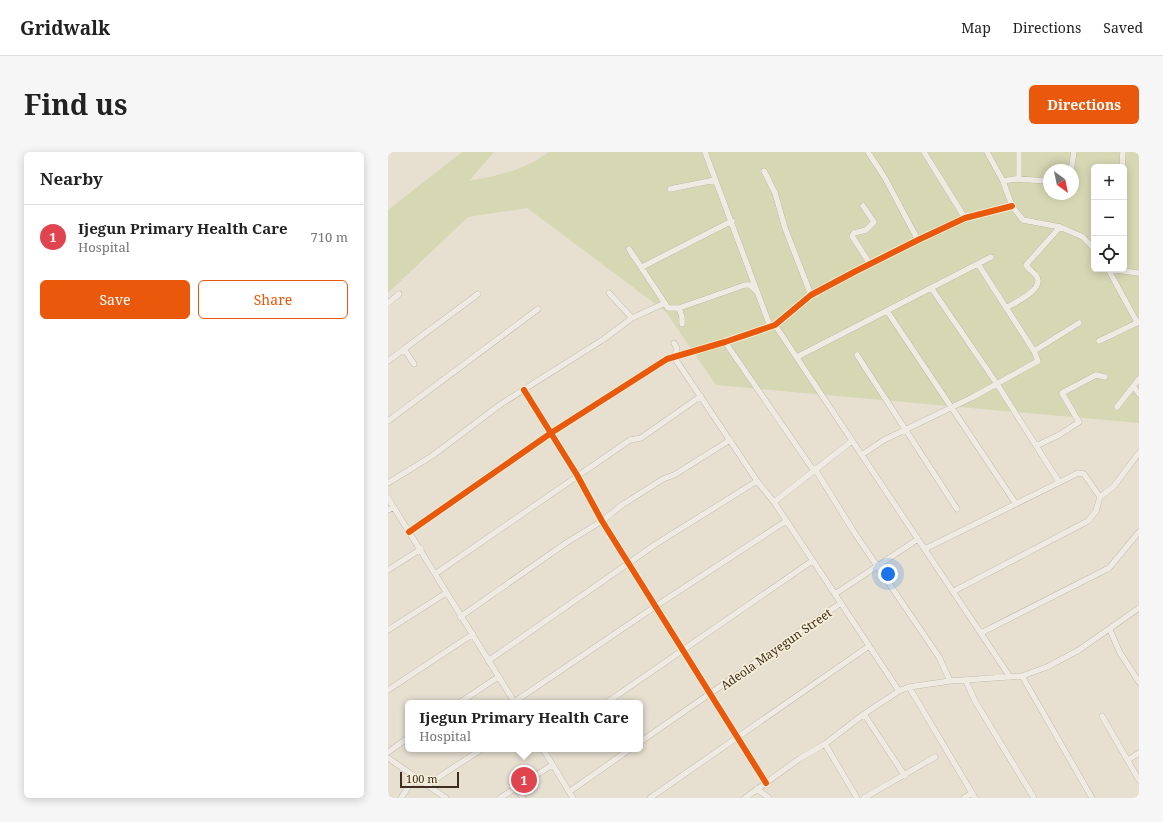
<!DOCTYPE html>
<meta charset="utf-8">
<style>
body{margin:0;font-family:"Noto Serif",serif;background:#f6f6f6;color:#222}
.controls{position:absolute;right:12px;top:12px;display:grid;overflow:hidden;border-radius:6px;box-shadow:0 2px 10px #0003}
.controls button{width:36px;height:36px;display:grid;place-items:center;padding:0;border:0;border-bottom:1px solid #e0e0e0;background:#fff;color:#222;font:20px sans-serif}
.compass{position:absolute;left:655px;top:12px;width:36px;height:36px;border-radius:50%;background:#fff;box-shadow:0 2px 10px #0003;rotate:147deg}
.scale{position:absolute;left:12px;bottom:10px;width:59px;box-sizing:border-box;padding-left:4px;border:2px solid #3d2e20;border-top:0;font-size:11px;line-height:14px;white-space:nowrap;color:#3d2e20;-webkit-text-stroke:3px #f7eed8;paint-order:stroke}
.you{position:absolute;left:500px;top:422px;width:14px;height:14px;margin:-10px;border:3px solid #fff;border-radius:50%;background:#1a73e8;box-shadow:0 0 0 6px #1a73e833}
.badge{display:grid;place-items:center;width:26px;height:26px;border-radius:50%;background:#ea580c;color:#fff;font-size:13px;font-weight:700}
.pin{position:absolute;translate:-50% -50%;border:2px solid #fff;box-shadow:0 1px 4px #0006}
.popup{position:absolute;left:17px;top:548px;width:238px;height:52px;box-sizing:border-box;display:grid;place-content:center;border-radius:6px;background:#fff;filter:drop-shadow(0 1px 3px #0005);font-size:13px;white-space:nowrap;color:#767676}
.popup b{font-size:15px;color:#222}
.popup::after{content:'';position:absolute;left:50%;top:100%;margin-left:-8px;border:8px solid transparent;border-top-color:#fff}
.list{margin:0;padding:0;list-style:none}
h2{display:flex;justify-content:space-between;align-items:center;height:52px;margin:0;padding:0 16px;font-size:17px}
h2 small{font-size:13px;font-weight:400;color:#767676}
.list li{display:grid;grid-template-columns:26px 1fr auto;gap:12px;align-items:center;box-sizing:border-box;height:64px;padding:0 16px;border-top:1px solid #e0e0e0}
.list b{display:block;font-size:15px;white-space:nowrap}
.list p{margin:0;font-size:13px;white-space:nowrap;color:#767676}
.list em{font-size:13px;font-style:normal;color:#767676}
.actions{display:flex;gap:8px;padding:12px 16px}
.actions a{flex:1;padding:9px 0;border:1px solid #ea580c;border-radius:6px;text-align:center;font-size:14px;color:#ea580c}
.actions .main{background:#ea580c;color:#fff}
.icon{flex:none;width:22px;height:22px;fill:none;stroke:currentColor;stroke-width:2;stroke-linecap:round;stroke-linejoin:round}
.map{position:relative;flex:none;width:751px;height:646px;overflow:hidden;border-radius:6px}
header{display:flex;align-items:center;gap:24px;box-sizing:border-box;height:56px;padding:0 20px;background:#fff;border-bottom:1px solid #e0e0e0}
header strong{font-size:19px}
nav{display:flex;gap:22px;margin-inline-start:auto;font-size:14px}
.intro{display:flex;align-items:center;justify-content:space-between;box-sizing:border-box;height:96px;padding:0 24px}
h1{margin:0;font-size:28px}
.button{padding:10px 18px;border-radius:6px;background:#ea580c;color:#fff;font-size:14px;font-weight:700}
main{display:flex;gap:24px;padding:0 24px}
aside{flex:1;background:#fff;border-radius:6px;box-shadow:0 2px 10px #0003}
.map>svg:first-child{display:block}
.green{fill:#d6d7b3;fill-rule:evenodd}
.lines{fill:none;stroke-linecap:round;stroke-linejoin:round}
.minor-casing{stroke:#ada599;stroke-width:6}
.minor{stroke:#efebe3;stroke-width:5.5}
.cycleway-casing{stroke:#f7eed8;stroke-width:8}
.cycleway{stroke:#e8590c;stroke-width:6}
.labels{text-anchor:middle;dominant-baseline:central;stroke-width:3.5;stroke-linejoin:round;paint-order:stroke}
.street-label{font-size:12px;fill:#3d2e20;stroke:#f7eed8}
</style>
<header>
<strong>Gridwalk</strong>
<nav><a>Map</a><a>Directions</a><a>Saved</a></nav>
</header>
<div class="intro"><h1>Find us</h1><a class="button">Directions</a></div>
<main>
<aside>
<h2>Nearby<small></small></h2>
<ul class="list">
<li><span class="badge" style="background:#e0444e">1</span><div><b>Ijegun Primary Health Care</b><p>Hospital</p></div><em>710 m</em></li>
</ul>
<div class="actions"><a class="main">Save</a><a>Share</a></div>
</aside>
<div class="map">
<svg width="751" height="646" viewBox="0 0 751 646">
<rect width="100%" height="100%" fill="#e7e0d1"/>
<!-- green -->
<path class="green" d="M74,0H106L81,29C112,23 134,19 161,0H751V271L328,233L278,160L139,56L80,65L0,141V58ZM706,15H736V117H706ZM661,18H685V42H661Z"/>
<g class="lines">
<!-- minor casing -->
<g class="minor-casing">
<path id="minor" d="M317,0L382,174
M480,0L497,26L530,88
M536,0L577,66
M599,0L615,29L624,54L635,68L672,75L695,85L706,97
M734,15L735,0
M683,18L686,0
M376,19L387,41L397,76L423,143
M631,27V0
M615,29L627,27L661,29
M282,37L327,28
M475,54L486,70L478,78L466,81L464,84L482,112
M241,97L280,156H291L357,133H362L368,139
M254,115L344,69
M720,117L749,170
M720,117L751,121
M544,137L609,232L671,330
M221,141L244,166
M0,151L11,142
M291,156L294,165V172
M618,156C626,151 656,138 649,125C646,120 641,118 638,113L672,75
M499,159L628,352
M387,173L622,525
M711,189L751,170
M337,190L424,316L427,317L466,380L551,505L562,529
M286,191L289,197L286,205
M16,197L26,212
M646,199L691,171
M469,203L569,357
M286,205L369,329L386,350L511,539
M409,205L603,105
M0,209L90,142
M746,235L751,242
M136,238L189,323L214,369L378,631
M729,255L751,227
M0,269L150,157
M648,294L671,283L691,270L674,241L708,223L717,225
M475,302L496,288L585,245L650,209L646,199L590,112
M0,331L44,304L113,252L216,187L244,166L277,151
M0,346L127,551
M386,350L464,289
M0,358L6,355
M21,380L163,281L279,207L337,190L387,173L423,143L468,119L530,88L577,66L624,54
M537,397L690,321L696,322L712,345
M0,418L33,397
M47,422L242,288L253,286L313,244
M566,439L700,369L708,359L712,345L726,334L751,301
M447,442L530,387
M72,465L178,391L214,369L234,353L275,327L286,323L342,288
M0,478L58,441
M722,478L732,501L751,530
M593,481L721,416L751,380
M100,509L268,392L369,329
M634,524L704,646
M578,529L587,549L646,646
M521,535L587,646
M0,538L85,482
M126,550L268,454L398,369
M71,551L110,525
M218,551L424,409
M476,562L517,624
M714,564L751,628
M252,590L453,451
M437,592L469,646
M155,597L185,646
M0,600L20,586
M0,606L58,646
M740,608L751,601
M40,632L94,597
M128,636L135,646
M369,637L381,646
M181,640L242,597
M13,646L27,625
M112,646L164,613
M262,646L481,494
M357,646L411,607L437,592L476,562L511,539L521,535L562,529L634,524L659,515L691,498L751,456
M476,646L547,605
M576,646L584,641"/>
</g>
<!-- minor -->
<use href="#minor" class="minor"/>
<!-- cycleway casing -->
<g class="cycleway-casing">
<path id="cycleway" d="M136,238L189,323L214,369L378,631
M21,380L163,281L279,207L337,190L387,173L423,143L468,119L530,88L577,66L624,54"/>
</g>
<!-- cycleway -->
<use href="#cycleway" class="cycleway"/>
</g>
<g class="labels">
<!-- street labels -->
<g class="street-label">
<text transform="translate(388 497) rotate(-35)">Adeola Mayegun Street</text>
</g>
</g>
</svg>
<div class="controls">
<button>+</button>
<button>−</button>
<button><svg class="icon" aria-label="locate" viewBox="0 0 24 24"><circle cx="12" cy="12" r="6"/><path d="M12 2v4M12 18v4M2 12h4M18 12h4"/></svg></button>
</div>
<svg class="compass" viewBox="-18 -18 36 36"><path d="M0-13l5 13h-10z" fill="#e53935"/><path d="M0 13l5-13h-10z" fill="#767676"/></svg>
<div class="scale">100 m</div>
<div class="you"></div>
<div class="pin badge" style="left:136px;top:628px;background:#e0444e">1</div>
<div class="popup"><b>Ijegun Primary Health Care</b>Hospital</div>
</div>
</main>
